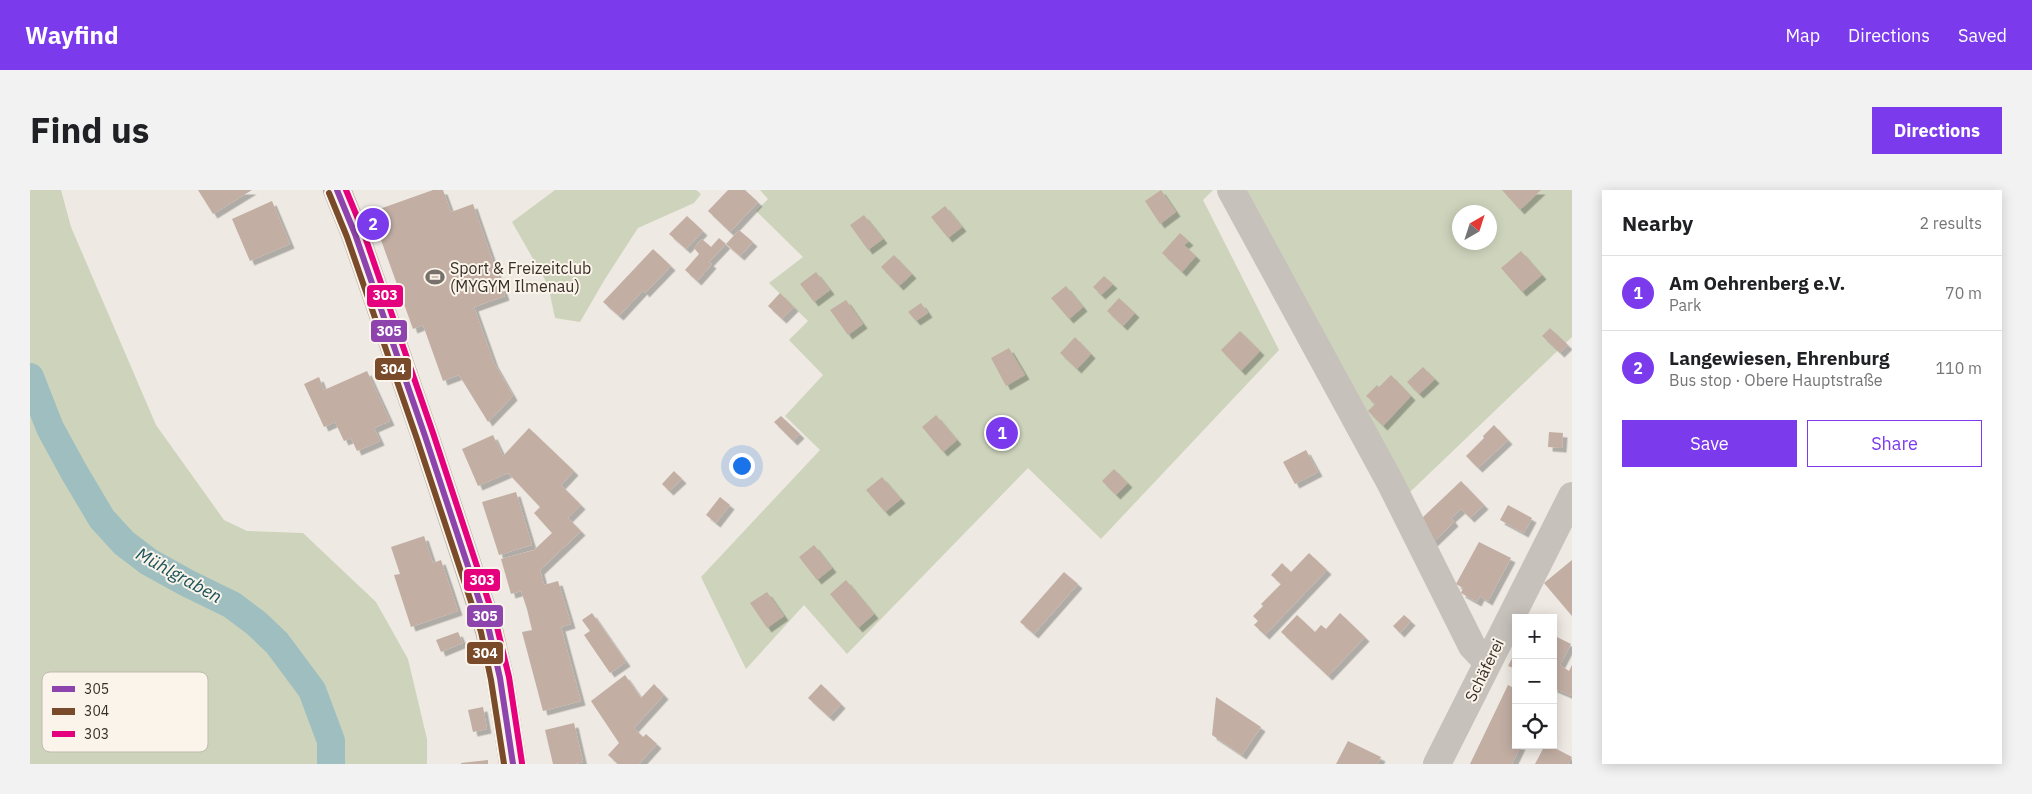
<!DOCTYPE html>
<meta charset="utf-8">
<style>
body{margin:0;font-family:"IBM Plex Sans",sans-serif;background:#f2f2f2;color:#202124}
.controls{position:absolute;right:15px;bottom:15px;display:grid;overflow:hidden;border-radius:0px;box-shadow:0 2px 12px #0003}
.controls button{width:45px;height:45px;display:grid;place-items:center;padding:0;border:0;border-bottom:1px solid #e0e0e0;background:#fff;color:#202124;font:25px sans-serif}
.compass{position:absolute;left:1422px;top:15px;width:45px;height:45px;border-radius:50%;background:#fff;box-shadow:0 2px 12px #0003;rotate:39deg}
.you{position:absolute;left:711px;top:275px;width:18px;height:18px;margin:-12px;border:4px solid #fff;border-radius:50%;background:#1a73e8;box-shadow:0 0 0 8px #1a73e833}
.badge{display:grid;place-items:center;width:32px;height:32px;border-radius:50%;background:#7c3aed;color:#fff;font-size:16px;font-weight:700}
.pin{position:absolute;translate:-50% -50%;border:2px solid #fff;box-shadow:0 1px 5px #0006}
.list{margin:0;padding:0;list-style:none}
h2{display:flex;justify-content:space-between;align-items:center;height:65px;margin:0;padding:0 20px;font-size:21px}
h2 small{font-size:16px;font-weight:400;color:#757577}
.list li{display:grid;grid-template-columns:32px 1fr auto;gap:15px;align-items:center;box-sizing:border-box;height:75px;padding:0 20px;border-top:1px solid #e0e0e0}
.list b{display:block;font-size:19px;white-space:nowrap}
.list p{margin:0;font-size:16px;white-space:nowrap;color:#757577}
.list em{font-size:16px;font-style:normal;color:#757577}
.actions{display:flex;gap:10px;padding:15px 20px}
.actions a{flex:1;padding:11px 0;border:1px solid #7c3aed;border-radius:0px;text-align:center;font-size:18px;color:#7c3aed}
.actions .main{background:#7c3aed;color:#fff}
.icon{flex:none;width:28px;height:28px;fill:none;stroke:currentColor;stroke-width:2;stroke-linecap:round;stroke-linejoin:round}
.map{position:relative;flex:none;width:1542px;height:574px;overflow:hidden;border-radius:0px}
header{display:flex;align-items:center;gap:30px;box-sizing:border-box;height:70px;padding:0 25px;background:#7c3aed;color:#fff}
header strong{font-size:24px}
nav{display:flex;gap:28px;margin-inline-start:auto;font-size:18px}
.intro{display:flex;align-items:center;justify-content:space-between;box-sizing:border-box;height:120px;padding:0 30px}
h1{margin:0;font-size:35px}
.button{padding:12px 22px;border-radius:0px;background:#7c3aed;color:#fff;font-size:18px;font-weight:700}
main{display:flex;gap:30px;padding:0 30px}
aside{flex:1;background:#fff;border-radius:0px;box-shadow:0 2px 12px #0003}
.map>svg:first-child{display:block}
.green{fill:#ced4bc;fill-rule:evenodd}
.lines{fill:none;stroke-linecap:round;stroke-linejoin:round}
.canal{stroke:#9ebec0;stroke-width:28}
.building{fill:#c2aea3;filter:url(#shadow)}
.minor{stroke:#c7c1bb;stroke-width:28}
.major{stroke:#aca6a0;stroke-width:28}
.bus-1-casing{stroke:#faf4ea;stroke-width:10}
.bus-2-casing{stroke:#faf4ea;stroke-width:10}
.bus-3-casing{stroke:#faf4ea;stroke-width:10}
.bus-1{stroke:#8e44ad;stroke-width:6}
.bus-2{stroke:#7a4b2a;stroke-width:6}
.bus-3{stroke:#e5007d;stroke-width:6}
.labels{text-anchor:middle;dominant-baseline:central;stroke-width:4;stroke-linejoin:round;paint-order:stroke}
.poi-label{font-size:16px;fill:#392f29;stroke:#faf4ea;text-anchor:start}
.street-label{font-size:16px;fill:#392f29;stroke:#faf4ea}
.water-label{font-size:18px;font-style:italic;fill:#1d545c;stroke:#faf4ea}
.key{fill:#faf4ea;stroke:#c0b9b0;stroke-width:1}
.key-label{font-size:14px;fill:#392f29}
.line-badge{stroke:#faf4ea;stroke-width:2}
.badge-label{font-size:14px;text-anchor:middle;font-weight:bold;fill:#fff}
</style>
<header>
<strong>Wayfind</strong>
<nav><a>Map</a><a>Directions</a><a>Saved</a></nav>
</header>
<div class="intro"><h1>Find us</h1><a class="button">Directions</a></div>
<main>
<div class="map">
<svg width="1542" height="574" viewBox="0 0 1542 574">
<defs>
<filter id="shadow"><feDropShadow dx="4.5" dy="4.5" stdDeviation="0" flood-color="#0004"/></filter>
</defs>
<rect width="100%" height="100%" fill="#eee9e2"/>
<!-- green -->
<path class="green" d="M0,0H31L41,37L126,235L194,330L217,341L273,343L346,412L378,469L397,549V574H0Z
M525,0H666L671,4L664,13L608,38L575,89L550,132L525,128L518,95L482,32Z
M730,0H1183L1173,10L1249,160L1071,349L998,278L817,464L774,415L716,479L671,387L790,260L755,226L793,185L759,150L778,131L739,93L773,67L726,21L738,9Z
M1215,0H1542V147L1379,303ZM1430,22H1460V52H1430Z"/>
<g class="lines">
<!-- canal -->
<path class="canal" d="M0,187L20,238L44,282L72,329L94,353L119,372L157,393L202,415L226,433L247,453L282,500L301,551V574"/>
</g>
<!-- building -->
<path class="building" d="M168,0H222L183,24Z
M403,0H413L421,22L443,14L475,106L444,117L464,173L483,206L458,232L429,185L413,191L393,135L383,139L341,22Z
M698,0H715L728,12L700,42L678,21Z
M1131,0L1146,22L1130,34L1115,11Z
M1472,0H1511L1490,20Z
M242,11L260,54L220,71L202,29Z
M915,16L932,37L918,48L901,27Z
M834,25L853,49L838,60L820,35Z
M657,26L673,41L656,59L639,44Z
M709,40L723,52L710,66L696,54Z
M1150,43L1159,51L1154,55L1166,66L1152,82L1132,63Z
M689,48L696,54L679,72L682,74L667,91L655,80L669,64L664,58L672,49L681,57Z
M623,59L641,76L615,103L613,100L589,126L573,112Z
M1491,61L1512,85L1492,102L1471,78Z
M864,65L882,84L869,96L851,77Z
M786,82L800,100L784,112L770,94Z
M1074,86L1083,94L1071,105L1063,97Z
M1036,96L1053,117L1039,129L1021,108Z
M750,103L764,117L752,129L738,116Z
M1089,108L1105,123L1093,136L1077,121Z
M816,110L833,134L818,145L800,120Z
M891,113L898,123L886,131L878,122Z
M1520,138L1538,155L1530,163L1512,146Z
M1210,141L1230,161L1211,181L1191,160Z
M1045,147L1061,164L1047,179L1030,163Z
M979,158L995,185L976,196L961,168Z
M1393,177L1405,189L1389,204L1377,192Z
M337,181L360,231L344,238L350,251L327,261L321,248L314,251L305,232L294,237L274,194L289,187L294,200Z
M1361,185L1381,206L1353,236L1338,221L1345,214L1336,206L1347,195L1349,197Z
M906,225L927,250L913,262L892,237Z
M751,226L770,244L763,251L744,232Z
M1464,235L1478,250L1448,278L1436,266L1454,248L1453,246Z
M499,238L544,281L531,295L551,315L538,328L551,341L510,380L514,395L528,391L541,434L531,437L551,511L513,521L492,442L502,440L497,419L491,401L481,404L471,369L504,360L522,343L504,323L510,317L478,283L448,296L432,259L463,245L473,266Z
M1519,242L1533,243L1532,258L1518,257Z
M1276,260L1288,282L1265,294L1253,272Z
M1084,279L1098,293L1086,305L1072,291Z
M644,281L652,289L639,301L632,294Z
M852,287L871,309L855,322L836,300Z
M1431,291L1454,315L1440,328L1431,319L1421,328L1424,332L1403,352L1391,329Z
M486,302L502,355L469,365L452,312Z
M690,307L700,315L686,333L676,325Z
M1478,315L1502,328L1494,343L1470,330Z
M394,346L403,373L411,370L428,421L381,437L364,385L370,384L361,357Z
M1449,352L1481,368L1458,411L1450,406L1447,412L1431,403L1433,398L1426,394Z
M784,355L802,378L787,390L769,367Z
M1279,363L1297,380L1235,445L1224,435L1228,431L1223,426L1233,416L1231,414L1251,394L1241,385L1252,373L1261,382Z
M1542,370V426L1514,393Z
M1034,382L1048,394L1004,444L990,432Z
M816,390L844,424L828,438L800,404Z
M737,402L754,426L737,438L720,413Z
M562,423L596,472L580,483L554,445L560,441L552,430Z
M1310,423L1335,447L1298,486L1251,442L1267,425L1285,442L1291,435L1296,439Z
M1374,425L1381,431L1370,443L1363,436Z
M428,442L433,453L411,462L406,450Z
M1523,445L1541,454L1530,475L1539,481L1542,475V506L1523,498Z
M1486,461V479L1478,476Z
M595,485L611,508L624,494L634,505L604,538L613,547L616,544L627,554L609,574H588L578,565L589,553L561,511Z
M791,494L811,514L799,527L778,508Z
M1478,495L1486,499V555H1491L1482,574H1440Z
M1186,507L1231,537L1212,565L1182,545Z
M453,517L457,539L443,542L438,520Z
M544,533L553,572L545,574H523L515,540Z
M1318,551L1351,567L1347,574H1306Z
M1515,555H1519L1542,567L1538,574H1505Z
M458,570V574H431V573Z"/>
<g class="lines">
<!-- minor -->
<path class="minor" d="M1201,0L1360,292L1442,456L1457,472
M1407,574L1542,306"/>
<!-- major -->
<path class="major" d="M307,0L325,44L395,246L459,440L470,488L483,574"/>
<!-- bus-1 casing -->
<g class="bus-1-casing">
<path id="bus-1" d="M307,0L325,44L395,246L459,440L470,488L483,574"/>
</g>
<!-- bus-2 casing -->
<g class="bus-2-casing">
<path id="bus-2" d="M299,3L317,47L387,249L451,442L461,490L474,574"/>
</g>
<!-- bus-3 casing -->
<g class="bus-3-casing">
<path id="bus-3" d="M316,0L333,41L403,243L467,437L479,487L492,573"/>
</g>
<!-- bus-1 -->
<use href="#bus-1" class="bus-1"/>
<!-- bus-2 -->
<use href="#bus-2" class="bus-2"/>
<!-- bus-3 -->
<use href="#bus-3" class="bus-3"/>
</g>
<!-- icons -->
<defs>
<g id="stadium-bare" transform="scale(1.5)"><path d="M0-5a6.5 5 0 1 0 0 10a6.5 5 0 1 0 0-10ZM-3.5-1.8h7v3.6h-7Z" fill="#78706a" stroke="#faf4ea" stroke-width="2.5" paint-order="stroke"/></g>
</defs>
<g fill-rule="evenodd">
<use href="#stadium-bare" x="405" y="87"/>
</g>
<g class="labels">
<!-- poi labels -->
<g class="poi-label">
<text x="420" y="78">Sport &amp; Freizeitclub<tspan x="420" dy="18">(MYGYM Ilmenau)</tspan></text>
</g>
<!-- street labels -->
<g class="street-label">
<text transform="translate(1454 480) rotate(-64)">Schäferei</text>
</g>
<!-- water labels -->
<g class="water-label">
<text transform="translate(149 385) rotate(29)">Mühlgraben</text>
</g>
</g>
<!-- legend -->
<rect x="12" y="482" width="166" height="80" rx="8" class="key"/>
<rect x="22" y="496" width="23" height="6" fill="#8e44ad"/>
<rect x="22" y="518" width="23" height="7" fill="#7a4b2a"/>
<rect x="22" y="541" width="23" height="6" fill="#e5007d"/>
<g class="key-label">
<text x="54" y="504">305</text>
<text x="54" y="526">304</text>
<text x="54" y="549">303</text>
</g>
<g class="line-badge">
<rect x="336" y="94" width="38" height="24" rx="5" fill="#e5007d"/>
<rect x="340" y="129" width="38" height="24" rx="5" fill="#8e44ad"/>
<rect x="344" y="167" width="38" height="24" rx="5" fill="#7a4b2a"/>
<rect x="433" y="378" width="38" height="24" rx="5" fill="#e5007d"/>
<rect x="436" y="414" width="38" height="24" rx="5" fill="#8e44ad"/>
<rect x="436" y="451" width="38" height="24" rx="5" fill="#7a4b2a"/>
</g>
<g class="badge-label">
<text x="355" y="110">303</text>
<text x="359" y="146">305</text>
<text x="363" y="184">304</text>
<text x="452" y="395">303</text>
<text x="455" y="431">305</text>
<text x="455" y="468">304</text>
</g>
</svg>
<div class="controls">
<button>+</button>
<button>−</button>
<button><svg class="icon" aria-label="locate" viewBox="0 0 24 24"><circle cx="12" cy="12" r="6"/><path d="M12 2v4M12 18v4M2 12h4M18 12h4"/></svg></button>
</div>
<svg class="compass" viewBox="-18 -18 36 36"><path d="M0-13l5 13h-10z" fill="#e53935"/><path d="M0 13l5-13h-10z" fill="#757577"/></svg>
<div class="you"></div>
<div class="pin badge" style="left:972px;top:243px">1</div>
<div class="pin badge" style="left:343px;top:34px">2</div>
</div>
<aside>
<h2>Nearby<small>2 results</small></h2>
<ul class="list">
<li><span class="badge">1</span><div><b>Am Oehrenberg e.V.</b><p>Park</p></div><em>70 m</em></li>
<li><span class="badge">2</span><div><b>Langewiesen, Ehrenburg</b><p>Bus stop · Obere Hauptstraße</p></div><em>110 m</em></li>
</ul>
<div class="actions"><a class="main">Save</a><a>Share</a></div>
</aside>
</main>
